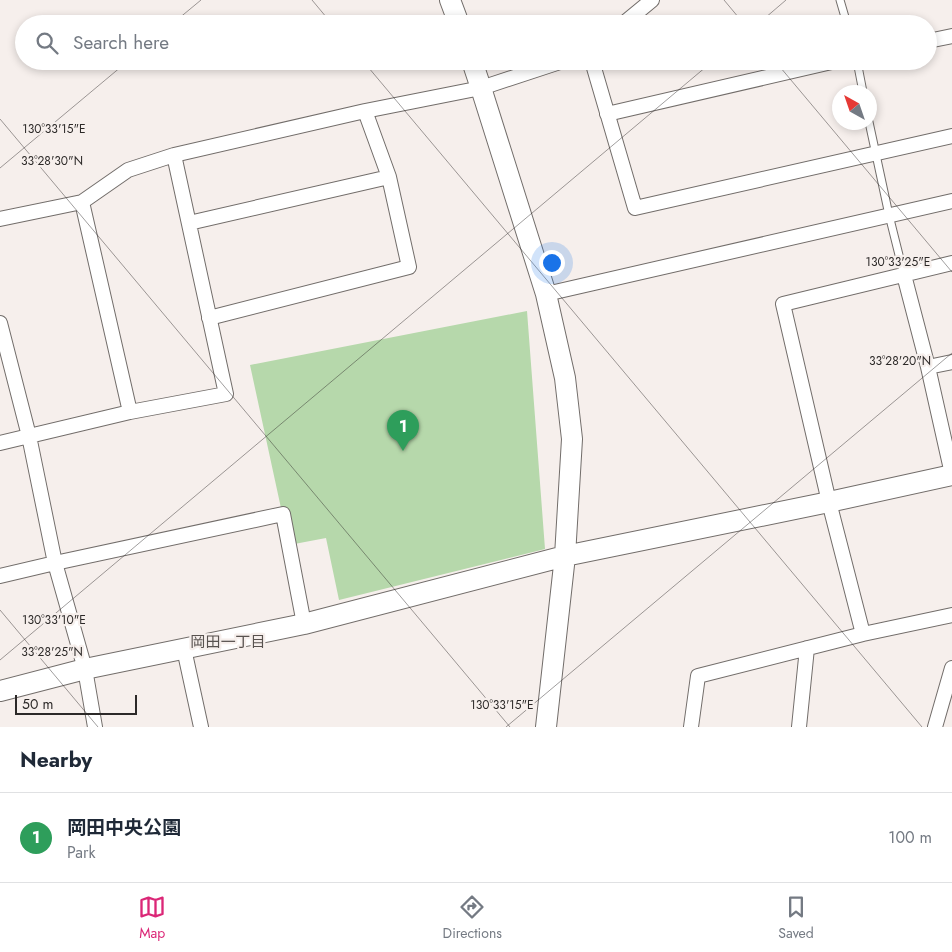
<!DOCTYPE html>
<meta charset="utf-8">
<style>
body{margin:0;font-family:Jost,"Noto Sans JP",sans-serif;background:#f6f6f7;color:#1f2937}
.compass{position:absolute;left:832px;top:85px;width:45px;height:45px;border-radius:50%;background:#fff;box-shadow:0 2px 8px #0003;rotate:320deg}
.scale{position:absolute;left:15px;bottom:12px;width:122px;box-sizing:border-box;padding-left:5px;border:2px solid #2c2928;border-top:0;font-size:14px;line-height:18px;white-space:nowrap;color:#2c2928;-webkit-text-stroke:4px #f6efec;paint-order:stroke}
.you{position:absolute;left:551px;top:262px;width:18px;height:18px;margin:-12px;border:4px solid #fff;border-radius:50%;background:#1a73e8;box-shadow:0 0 0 8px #1a73e833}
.badge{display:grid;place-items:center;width:32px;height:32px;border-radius:50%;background:#db2777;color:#fff;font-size:16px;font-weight:700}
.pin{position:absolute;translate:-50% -41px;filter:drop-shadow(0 1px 2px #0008)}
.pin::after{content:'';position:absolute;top:26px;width:18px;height:15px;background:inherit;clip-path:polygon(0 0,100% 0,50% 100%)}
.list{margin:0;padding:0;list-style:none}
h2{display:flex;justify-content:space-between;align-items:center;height:65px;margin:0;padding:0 20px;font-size:21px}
h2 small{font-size:16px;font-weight:400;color:#747a83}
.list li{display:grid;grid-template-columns:32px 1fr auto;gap:15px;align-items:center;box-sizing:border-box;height:90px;padding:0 20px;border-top:1px solid #e0e1e3}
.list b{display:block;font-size:19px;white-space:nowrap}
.list p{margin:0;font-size:16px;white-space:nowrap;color:#747a83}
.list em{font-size:16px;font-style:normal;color:#747a83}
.icon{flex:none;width:28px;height:28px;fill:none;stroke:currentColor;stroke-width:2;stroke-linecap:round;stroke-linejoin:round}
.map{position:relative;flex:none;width:952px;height:727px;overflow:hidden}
.search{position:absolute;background:#fff;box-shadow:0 2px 8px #0003;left:15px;right:15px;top:15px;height:55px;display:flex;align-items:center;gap:12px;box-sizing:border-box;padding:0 18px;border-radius:28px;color:#747a83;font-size:19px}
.sheet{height:155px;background:#fff}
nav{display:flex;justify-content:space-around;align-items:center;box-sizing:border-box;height:70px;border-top:1px solid #e0e1e3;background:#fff;font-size:14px;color:#747a83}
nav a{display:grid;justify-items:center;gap:2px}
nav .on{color:#db2777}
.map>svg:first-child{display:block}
.green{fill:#b6d8ab}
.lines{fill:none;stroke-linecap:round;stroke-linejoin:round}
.lane-casing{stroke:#726d6a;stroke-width:9}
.street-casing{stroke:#726d6a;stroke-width:16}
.secondary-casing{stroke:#726d6a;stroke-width:22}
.lane{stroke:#fff;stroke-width:7}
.street{stroke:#fff;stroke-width:14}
.secondary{stroke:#fff;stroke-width:20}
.ticks{fill:none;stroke:#2c2928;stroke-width:1;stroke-opacity:0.45}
.labels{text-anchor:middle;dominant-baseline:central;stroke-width:4.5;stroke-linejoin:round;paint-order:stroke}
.neighbourhood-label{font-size:15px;fill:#58524f;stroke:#f6efec}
.ticks-label{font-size:12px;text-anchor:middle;fill:#2c2928;stroke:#f6efec;stroke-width:4.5;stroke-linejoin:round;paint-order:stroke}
</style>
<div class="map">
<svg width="952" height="727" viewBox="0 0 952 727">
<rect width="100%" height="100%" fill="#f6efec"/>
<!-- green -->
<path class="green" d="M527,311L545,549L339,600L326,538L289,545L250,365Z"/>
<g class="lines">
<!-- lane casing -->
<g class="lane-casing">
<path id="lane" d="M840,0L847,24
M857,61L863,92
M869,122L889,215L904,275"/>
</g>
<!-- street casing -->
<g class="street-casing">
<path id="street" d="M623,24L652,0
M928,41L952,36
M592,61L635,208L952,136
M607,114L836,61
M82,202L130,412
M0,219L82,202L128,170L174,155L365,111L481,88L563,61
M189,223L389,177
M904,275L928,367L952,474
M546,294L952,201
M209,318L409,267L389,177L365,111
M0,323L29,436L55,563L85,669L95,727
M928,367L952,362
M0,443L130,412L226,394L174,155
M0,576L55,563L283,514L304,624
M863,634L829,502L783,304L952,263
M184,649L201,727
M691,727L698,676L863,634L952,615
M799,727L807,648
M935,727L952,668"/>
</g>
<!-- secondary casing -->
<g class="secondary-casing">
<path id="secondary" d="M450,0L459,24
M472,61L481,88L546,294L565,378L572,439L565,556L546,727
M0,691L85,669L304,624L565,556L829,502L952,475"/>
</g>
<!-- lane -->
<use href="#lane" class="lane"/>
<!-- street -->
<use href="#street" class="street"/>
<!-- secondary -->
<use href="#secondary" class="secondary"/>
</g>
<!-- ticks -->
<path class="ticks" d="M312,0L332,24M724,0L744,24M172,24L201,0M758,24L786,0M363,61L922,727M775,61L952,272M0,119L510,727M0,168L128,61M0,610L98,727M0,660L713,61M506,727L952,353"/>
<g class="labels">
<!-- neighbourhood labels -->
<g class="neighbourhood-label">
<text x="228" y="642">岡田一丁目</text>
</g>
</g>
<g class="ticks-label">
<text x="54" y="133">130°33'15"E</text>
<text x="52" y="165">33°28'30"N</text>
<text x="898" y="266">130°33'25"E</text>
<text x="900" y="365">33°28'20"N</text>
<text x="54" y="624">130°33'10"E</text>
<text x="52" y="656">33°28'25"N</text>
<text x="502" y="709">130°33'15"E</text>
</g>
</svg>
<svg class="compass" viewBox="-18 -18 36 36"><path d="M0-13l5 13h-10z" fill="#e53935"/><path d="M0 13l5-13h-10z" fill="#747a83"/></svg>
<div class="scale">50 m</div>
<div class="you"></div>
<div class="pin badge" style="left:403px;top:451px;background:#2e9e5b">1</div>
<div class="search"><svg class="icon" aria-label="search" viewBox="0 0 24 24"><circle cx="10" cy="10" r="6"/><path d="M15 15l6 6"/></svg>Search here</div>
</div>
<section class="sheet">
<h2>Nearby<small></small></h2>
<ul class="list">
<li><span class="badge" style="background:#2e9e5b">1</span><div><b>岡田中央公園</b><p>Park</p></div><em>100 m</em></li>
</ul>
</section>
<nav>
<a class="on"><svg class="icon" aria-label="map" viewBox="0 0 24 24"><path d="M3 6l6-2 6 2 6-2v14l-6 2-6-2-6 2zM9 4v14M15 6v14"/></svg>Map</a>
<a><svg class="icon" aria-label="directions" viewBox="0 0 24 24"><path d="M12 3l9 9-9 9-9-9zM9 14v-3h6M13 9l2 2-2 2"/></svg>Directions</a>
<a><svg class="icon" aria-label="saved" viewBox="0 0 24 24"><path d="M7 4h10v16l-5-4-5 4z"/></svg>Saved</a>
</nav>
